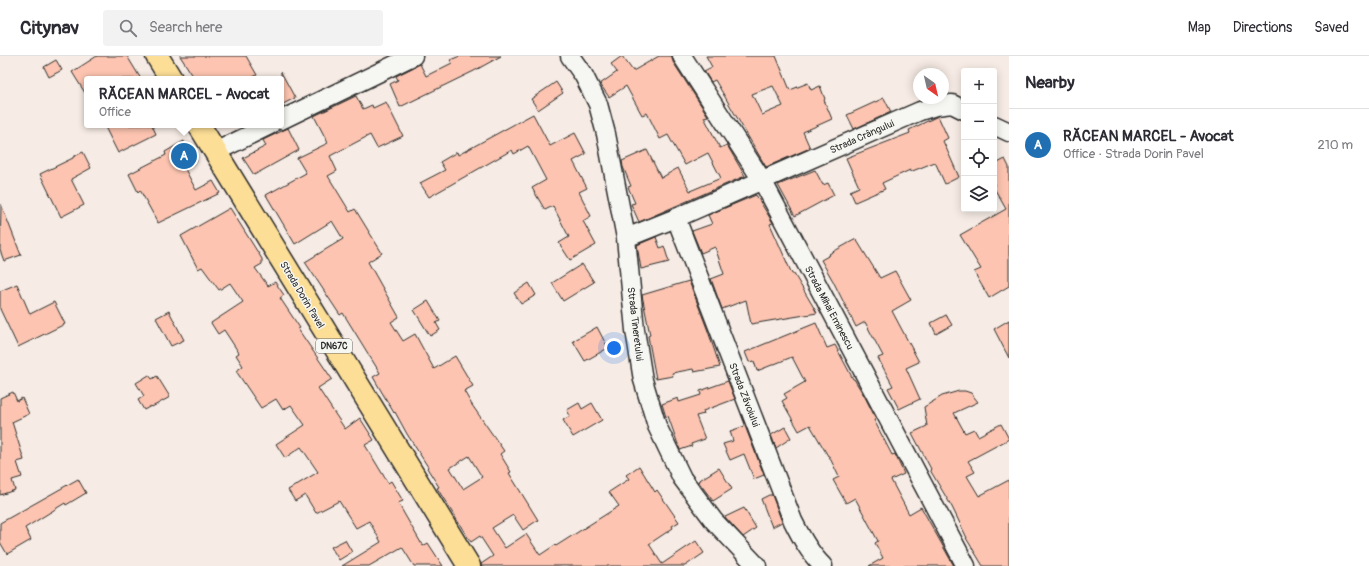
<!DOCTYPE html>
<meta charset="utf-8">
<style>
body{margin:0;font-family:Pangolin,sans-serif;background:#f2f2f3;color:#2b2b33}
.controls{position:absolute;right:12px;top:12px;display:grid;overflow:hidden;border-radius:4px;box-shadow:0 2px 10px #0003}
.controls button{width:36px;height:36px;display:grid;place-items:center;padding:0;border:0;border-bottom:1px solid #e1e1e2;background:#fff;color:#2b2b33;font:20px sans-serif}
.compass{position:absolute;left:913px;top:12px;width:36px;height:36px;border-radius:50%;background:#fff;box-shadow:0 2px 10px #0003;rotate:146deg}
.you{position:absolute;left:614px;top:292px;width:14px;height:14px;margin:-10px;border:3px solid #fff;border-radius:50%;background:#1a73e8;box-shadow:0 0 0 6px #1a73e833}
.badge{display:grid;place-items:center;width:26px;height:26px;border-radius:50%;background:#1f6fb2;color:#fff;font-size:13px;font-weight:700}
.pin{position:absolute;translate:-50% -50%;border:2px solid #fff;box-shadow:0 1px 4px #0006}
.popup{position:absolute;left:84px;top:20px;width:200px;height:52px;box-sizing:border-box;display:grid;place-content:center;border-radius:4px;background:#fff;filter:drop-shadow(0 1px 3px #0005);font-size:13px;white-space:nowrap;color:#7c7c81}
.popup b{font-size:15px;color:#2b2b33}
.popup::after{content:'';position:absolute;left:50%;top:100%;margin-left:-8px;border:8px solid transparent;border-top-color:#fff}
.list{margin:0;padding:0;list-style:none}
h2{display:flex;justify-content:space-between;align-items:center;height:52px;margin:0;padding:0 16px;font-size:17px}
h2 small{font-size:13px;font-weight:400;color:#7c7c81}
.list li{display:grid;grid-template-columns:26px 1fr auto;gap:12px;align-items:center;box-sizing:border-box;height:72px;padding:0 16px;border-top:1px solid #e1e1e2}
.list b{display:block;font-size:15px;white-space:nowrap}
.list p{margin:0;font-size:13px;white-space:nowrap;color:#7c7c81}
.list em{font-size:13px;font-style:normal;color:#7c7c81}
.icon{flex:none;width:22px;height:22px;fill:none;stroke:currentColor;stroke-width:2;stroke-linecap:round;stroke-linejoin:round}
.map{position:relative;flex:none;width:1009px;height:510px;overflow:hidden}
header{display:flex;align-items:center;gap:24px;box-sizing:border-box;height:56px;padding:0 20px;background:#fff;border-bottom:1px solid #e1e1e2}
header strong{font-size:19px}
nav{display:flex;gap:22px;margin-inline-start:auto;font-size:14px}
.search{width:280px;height:36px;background:#f2f2f3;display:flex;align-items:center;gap:10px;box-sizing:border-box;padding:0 14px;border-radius:4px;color:#7c7c81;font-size:15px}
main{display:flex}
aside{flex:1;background:#fff}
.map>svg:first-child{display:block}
.building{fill:#fdc5b1;stroke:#2b2b2b;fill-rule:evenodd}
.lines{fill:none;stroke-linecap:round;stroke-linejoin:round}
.street-casing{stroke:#2b2b2b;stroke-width:21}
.primary-casing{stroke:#2b2b2b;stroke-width:25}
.street{stroke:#f6f6f2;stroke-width:18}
.primary{stroke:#fcde96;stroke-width:22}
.labels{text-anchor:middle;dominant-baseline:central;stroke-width:3;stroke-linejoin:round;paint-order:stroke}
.shield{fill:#f6f6f2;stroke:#686867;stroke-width:1}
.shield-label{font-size:9px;font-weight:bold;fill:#2b2b2b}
.street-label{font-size:10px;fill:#2b2b2b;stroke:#f6f6f2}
</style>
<header>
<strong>Citynav</strong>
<div class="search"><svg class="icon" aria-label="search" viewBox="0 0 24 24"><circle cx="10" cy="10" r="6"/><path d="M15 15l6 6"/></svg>Search here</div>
<nav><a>Map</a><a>Directions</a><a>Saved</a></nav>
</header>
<main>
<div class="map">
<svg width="1009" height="510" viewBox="0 0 1009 510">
<rect width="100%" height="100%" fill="#f7ece5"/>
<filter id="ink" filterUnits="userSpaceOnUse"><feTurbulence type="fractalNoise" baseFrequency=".025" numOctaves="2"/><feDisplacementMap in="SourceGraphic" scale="8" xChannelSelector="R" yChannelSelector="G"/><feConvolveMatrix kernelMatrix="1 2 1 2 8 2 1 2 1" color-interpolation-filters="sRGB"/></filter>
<g filter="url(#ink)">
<!-- building -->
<path class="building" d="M97,0H127L141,23H87V40L72,16Z
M180,0H246L257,19L249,23H195Z
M460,0H501L474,15L400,51L390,28L398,24L396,20L420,8L426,20L452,7L450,4Z
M622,0L633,15L659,0H672L673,6L708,60L704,61L720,92L727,89L745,120L639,166L631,148L635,147L628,131L631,130L623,111L622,105L647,94L661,122L678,112L690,135L721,122L708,97L685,109L668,79L660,83L647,57L642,59L626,30L609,41L600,28L617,16L611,8Z
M706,0H776L790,34L808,27L811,34L820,30L825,43L824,44L832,63L803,76L810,92L766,111L715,24L711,26L704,15L712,11ZM773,30L783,50L762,59L752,38Z
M56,4L62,14L49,21L44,11Z
M281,16L295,42L281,49Z
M556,26L563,37L538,54L531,43Z
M356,40L363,53L372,49L373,52L386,46L403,80L377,92L370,79L330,100L337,115L328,120L350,156L355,153L382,197L368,206L399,261L391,266L403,285L415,278L434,313L455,300L473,330L464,335L472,349L504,395L500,398L511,416L509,417L538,464L523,474L513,459L492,472L505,492L526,478L540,499L555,489L556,490L619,450L609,436L629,423L626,419L639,410L655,436L657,434L679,466L672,470L673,472L649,488L662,508L696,485L704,497L685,510H481V508L493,500L480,480L471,486L465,477L437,432L439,431L427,412L428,411L407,378L395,356L394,357L373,321L380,317L343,257L340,259L305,206L343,183L332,165L295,188L266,139L306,117L297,102L328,87L314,60ZM469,400L482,421L463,433L450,412Z
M884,42L891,56L854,73L847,59Z
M533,58L550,90L575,77L586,98L573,105L587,132L579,136L591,160L583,165L596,189L570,204L559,187L569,181L553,150L545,154L532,132L546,124L528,90L514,98L512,94L429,141L420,127L445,114L440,106L457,96L458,99Z
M938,60L948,82L943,85L959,121L945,128L935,106L910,116V114L882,127L885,133L855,146L850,135L859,131L846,102L910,77L909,74Z
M104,69H152L156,78L118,97Z
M288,72L299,94L254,119L243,102L266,90L263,84Z
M184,85L185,100L197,105L185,113L196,134L213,125L220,137L158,167L140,134L138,136L129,118L166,99L165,96Z
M83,96L91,112L71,123L84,149L61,161L40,118L73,102V101Z
M1005,103L1009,111V230L989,242L974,216L981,213L960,179L1006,153L994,132V109Z
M815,114L823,129L828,127L834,139L795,160L778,129Z
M756,139L773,167L770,168L792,218H794L817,257L751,268L746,244L722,253L711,223L724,218L715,191L701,197L692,175L712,168L708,159Z
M1,148L21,199L4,205L0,194Z
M230,152L262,203V208L255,212L268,230L275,226L284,239L280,242L300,272L298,273L332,323L318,332L345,373L360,362L374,384L365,389L388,427L391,425L403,445L398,447L421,487L423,490L428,487L443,510H414L402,491L369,510H342L381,486L369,465L356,472L339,445L316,457L305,439L295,445L288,434L318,416L301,391L285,402L276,388L305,369L291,349L283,354L276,343L261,352L236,315L243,310L236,299L239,297L224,274L218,278L211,267L243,246L230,227L219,234L202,211L198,213L181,180Z
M656,181L660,192L664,190L669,206L641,213L637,189Z
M856,183L880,222L895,215L911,244L892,255L919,306L906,312L920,343L899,353L888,332L893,330L878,302L883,300L865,266L856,271L833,225L821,204L830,199L829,198Z
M582,208L594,226L563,245L552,227Z
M689,225L708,275L720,311L694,316L693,313L672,317L673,320L656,323L648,280L650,279L642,239Z
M529,227L536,239L521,248L514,237Z
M17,228L30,258L54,246L65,268L18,291L0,253V235Z
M428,245L440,265L436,267L440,274L430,280L414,254Z
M169,255L184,284L171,290L156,262Z
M946,259L952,269L936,278L931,267Z
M1009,264V302L994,273Z
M816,267L827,292L835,289L853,323H854L865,341L876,363L874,364L892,399L895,398L904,418L891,424L909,458L921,451L954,510H869L883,502L875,487L878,485L855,442L846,447L833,424L839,421L829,400H828L810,369L799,375L782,345L787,342L784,338L805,326L792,301L757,315L754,305L749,306L745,296Z
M597,271L608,292L585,305L573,285Z
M149,319L152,323L157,320L170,341L152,351L151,350L144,354L138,344L144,340L136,327Z
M728,325L735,343L703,355L704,358L696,360L705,383L691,388L692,390L680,394L668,360L666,361L662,348L678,342L679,346L701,339L700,335Z
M959,335H965L971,337L978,346L954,357L965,377L974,373L978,380L1001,368L1009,383L968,405L975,416L967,420L979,440L1009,424V510H983L966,482H967L952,451L930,414L931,413L912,377L927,370L924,351L942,340Z
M13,336L17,345L22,342L29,358L12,366L24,404L17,406L22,421L12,424L15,434L0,439V342Z
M579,347L582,353L592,347L602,364L573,381L563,364L570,360L567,354Z
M745,370L764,419L754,423L744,398L730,404L723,388L733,385L730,375Z
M785,371L791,382L776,392L771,379Z
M719,412L732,433L713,445L698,425Z
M78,423L86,437L66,449L65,447L25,472L31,484L7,498L0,486V467Z
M769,439H772L782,466L772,471L761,443Z
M744,452L756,472L743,481L725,461Z
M345,484L352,496L339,504L331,491Z"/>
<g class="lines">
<!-- street casing -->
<g class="street-casing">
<path id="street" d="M570,0L584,20L598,48L606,78L626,182L635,274L643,324L657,370L682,422L714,465L757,510
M682,0L762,124L966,510
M281,64L413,0
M994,69L1009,76
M215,96L270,69
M676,162L793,465C801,481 810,498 823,510
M626,182L676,162L920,55L936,50L952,48L964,54"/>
</g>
<!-- primary casing -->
<g class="primary-casing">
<path id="primary" d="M157,0L171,23
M199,69L469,510"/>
</g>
<!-- street -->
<use href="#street" class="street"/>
<!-- primary -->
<use href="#primary" class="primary"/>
</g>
</g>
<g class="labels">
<!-- shield labels -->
<rect class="shield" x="316" y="283" width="36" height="14" rx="3"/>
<g class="shield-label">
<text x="334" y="290">DN67C</text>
</g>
<!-- street labels -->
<g class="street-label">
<text transform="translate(862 81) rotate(-24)">Strada Crângului</text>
<text transform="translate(302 239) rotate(59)">Strada Dorin Pavel</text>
<text transform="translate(829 252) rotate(62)">Strada Mihai Eminescu</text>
<text transform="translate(635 268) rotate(83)">Strada Tineretului</text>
<text transform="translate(744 339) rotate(69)">Strada Zăvoiului</text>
</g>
</g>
</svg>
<div class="controls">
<button>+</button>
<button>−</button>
<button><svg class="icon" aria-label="locate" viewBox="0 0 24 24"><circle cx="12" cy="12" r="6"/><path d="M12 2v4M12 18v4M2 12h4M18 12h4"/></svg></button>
<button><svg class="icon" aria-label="layers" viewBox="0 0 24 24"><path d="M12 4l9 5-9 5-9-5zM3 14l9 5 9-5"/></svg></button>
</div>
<svg class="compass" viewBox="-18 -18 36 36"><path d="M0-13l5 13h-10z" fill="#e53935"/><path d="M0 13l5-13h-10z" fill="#7c7c81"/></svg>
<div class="you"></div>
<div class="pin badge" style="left:184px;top:100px">A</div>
<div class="popup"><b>RĂCEAN MARCEL - Avocat</b>Office</div>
</div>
<aside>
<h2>Nearby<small></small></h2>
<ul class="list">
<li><span class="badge">A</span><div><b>RĂCEAN MARCEL - Avocat</b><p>Office · Strada Dorin Pavel</p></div><em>210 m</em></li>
</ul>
</aside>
</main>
